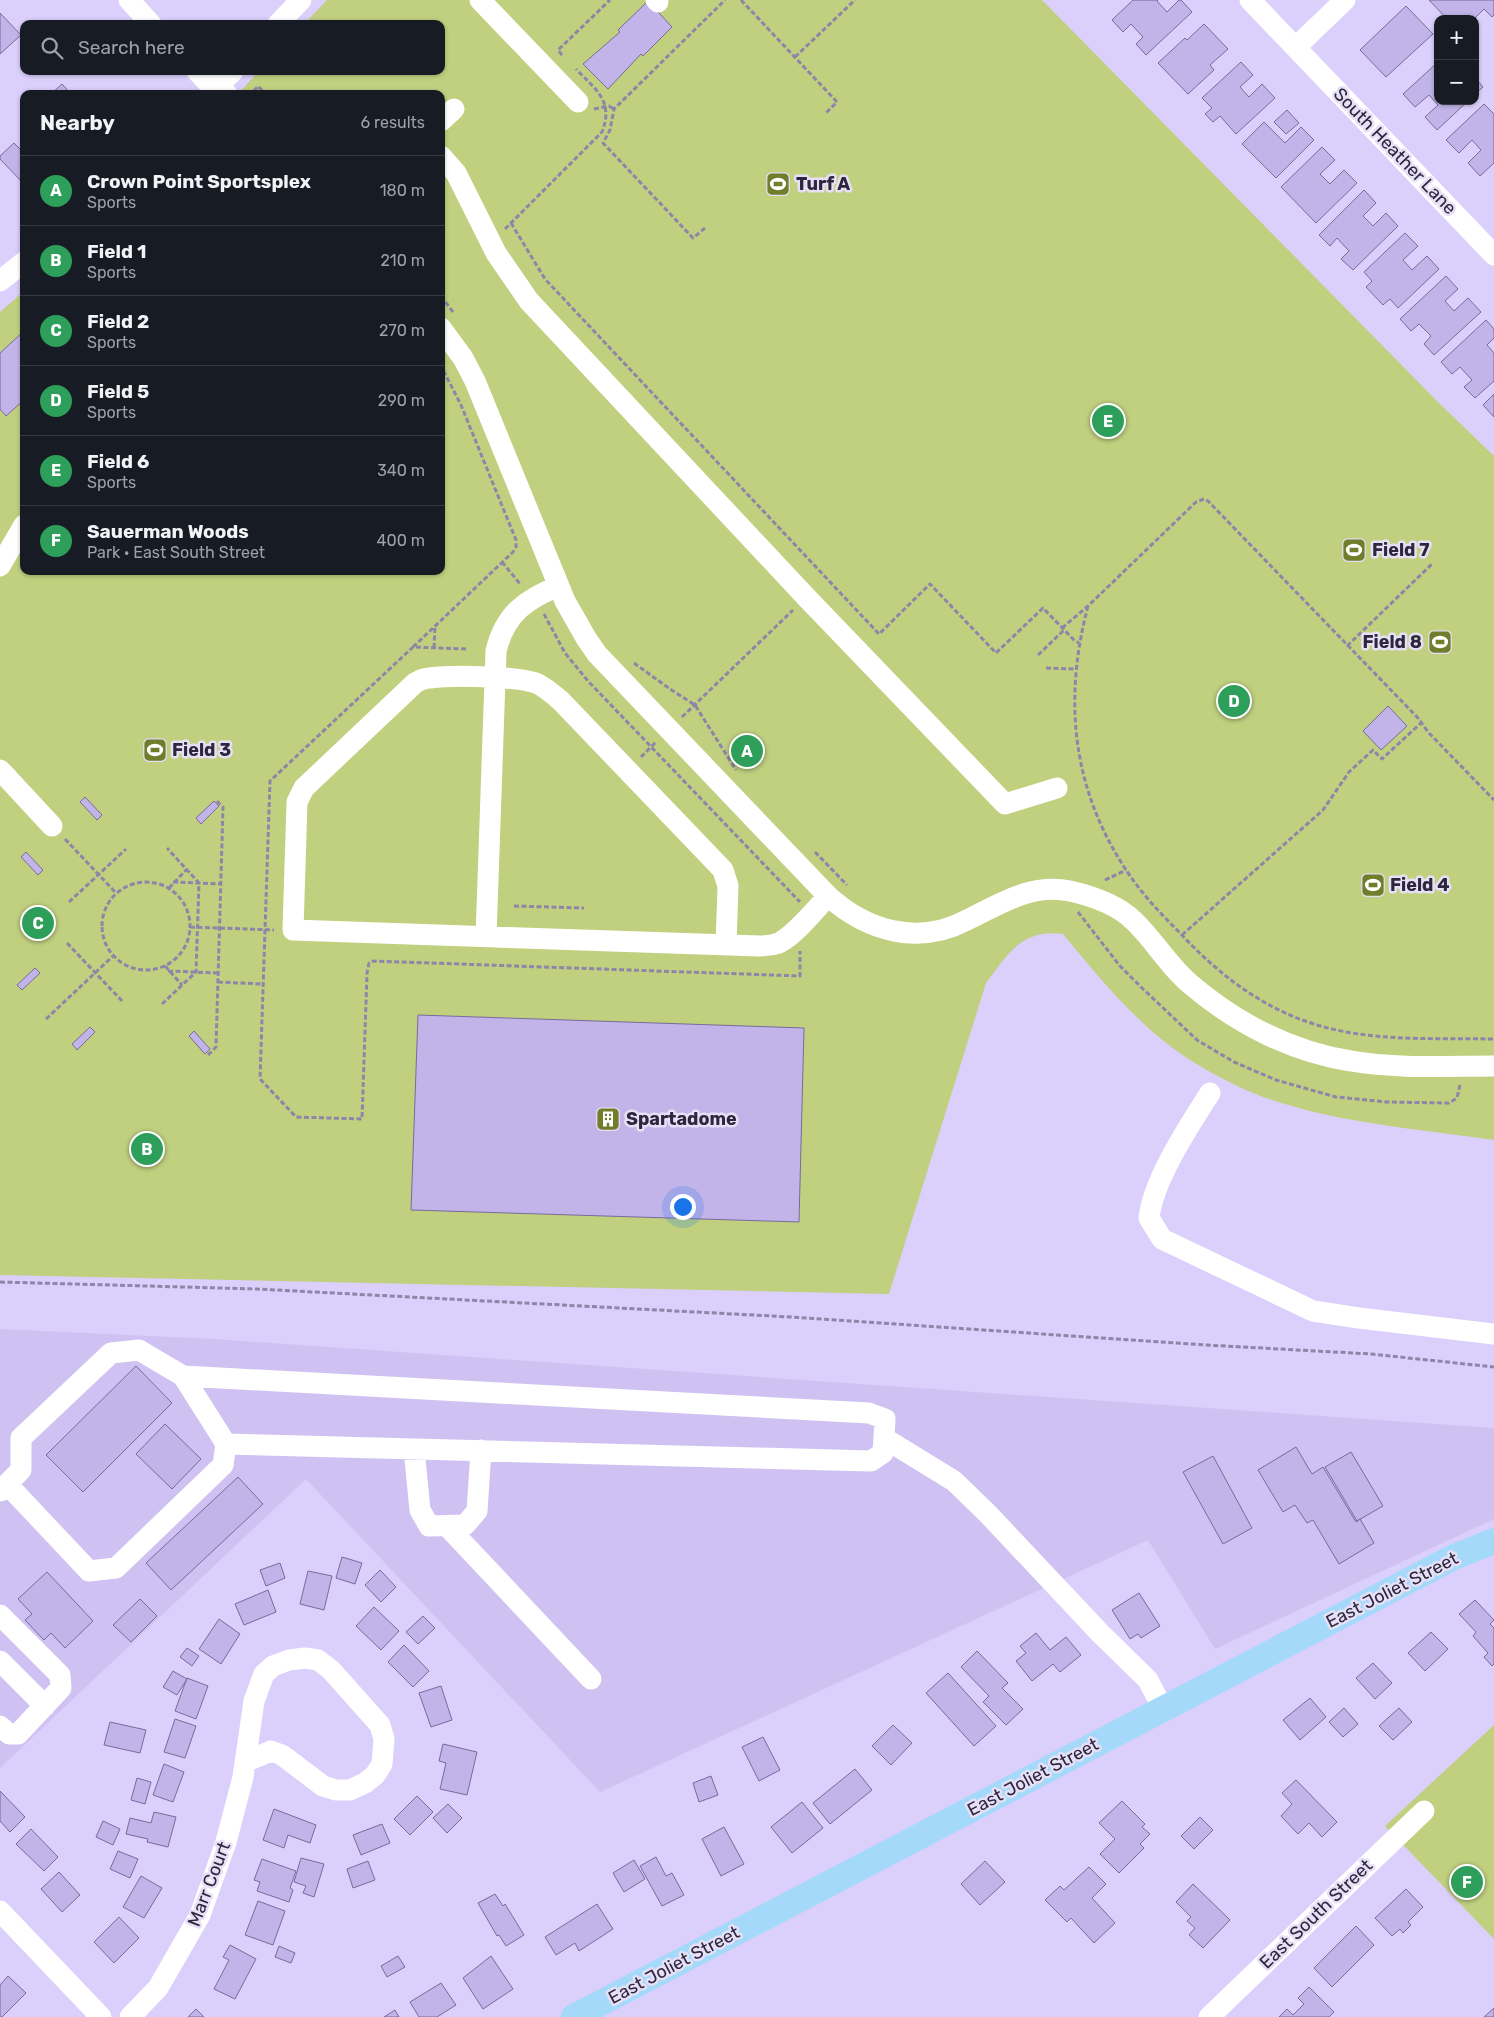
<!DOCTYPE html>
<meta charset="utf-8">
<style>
body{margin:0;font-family:Rubik,sans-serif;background:#242831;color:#f1f3f6}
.controls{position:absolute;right:15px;top:15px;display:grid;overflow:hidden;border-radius:10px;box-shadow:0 1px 4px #0004}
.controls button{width:45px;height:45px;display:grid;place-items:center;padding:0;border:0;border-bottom:1px solid #363941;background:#171b24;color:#f1f3f6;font:25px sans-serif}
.you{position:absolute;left:682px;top:1206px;width:18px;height:18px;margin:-12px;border:4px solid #fff;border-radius:50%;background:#1a73e8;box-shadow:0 0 0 8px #1a73e833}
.badge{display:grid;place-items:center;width:32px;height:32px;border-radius:50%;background:#707d2b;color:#fff;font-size:16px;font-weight:700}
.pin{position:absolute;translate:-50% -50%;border:2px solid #fff;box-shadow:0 1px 5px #0006}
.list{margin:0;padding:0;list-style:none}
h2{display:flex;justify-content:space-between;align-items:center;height:65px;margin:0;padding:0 20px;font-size:21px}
h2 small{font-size:16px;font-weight:400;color:#9ea1a6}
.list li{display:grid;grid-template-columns:32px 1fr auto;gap:15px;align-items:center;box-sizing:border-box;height:70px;padding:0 20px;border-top:1px solid #363941}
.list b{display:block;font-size:19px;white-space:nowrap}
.list p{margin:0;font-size:16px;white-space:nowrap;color:#9ea1a6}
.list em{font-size:16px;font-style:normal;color:#9ea1a6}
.icon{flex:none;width:28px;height:28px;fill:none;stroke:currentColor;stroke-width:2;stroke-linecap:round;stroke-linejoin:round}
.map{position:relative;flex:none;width:1494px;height:2017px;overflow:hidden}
.search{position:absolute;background:#171b24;box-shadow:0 1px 4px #0004;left:20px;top:20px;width:425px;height:55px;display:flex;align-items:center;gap:12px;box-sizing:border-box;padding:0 18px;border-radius:10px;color:#9ea1a6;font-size:19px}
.panel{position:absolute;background:#171b24;box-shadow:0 1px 4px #0004;left:20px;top:90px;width:425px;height:485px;border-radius:10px}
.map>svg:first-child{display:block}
.built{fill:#cfc1f2}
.green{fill:#c0d07f}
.building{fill:#c2b3e9;stroke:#796a9c}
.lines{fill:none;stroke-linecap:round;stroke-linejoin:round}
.path{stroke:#8f85a8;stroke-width:3;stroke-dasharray:5 2.5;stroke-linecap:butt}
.minor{stroke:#fff;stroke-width:21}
.major{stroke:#a5d9f9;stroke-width:26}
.labels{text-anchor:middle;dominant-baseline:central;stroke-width:5;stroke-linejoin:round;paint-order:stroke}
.street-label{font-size:18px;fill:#2d263c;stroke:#e6e0f7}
.poi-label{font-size:18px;font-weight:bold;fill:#2d263c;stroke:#e6e0f7;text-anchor:start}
</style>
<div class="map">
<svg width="1494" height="2017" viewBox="0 0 1494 2017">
<rect width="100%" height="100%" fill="#dbcffb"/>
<!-- built -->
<path class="built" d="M0,1329L213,1339L1494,1428V1519L1215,1649L1148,1540L600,1792L306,1479L0,1768Z"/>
<!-- green -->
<path class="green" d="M327,0H1042L1438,402L1494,456V1140C1426,1130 1350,1124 1285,1104C1253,1095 1223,1080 1195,1063C1142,1031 1102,981 1063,934C1022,928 1007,955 986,983L889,1294L0,1275V312L24,291V571H441V94H238L259,71H441V24H304Z
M1494,1725V1939L1385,1826Z"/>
<!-- building -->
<path class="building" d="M1133,0H1158L1157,1L1167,12L1179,0H1181L1192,12L1146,55L1136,44L1143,37L1131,24L1123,32L1112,20Z
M1429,0H1494V15L1492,17L1484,9L1474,19H1447Z
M648,1L672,27L643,56L641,54L608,89L583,64L620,32L618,30Z
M1406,6L1433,34L1386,77L1360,50Z
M0,13L21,35L0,54Z
M1204,24L1228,49L1210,65L1214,70L1188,94L1158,63L1185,38L1187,40Z
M1241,62L1253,75L1240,87L1249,97L1262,84L1275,98L1236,134L1220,116L1213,122L1205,114L1212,108L1202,98Z
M1438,62V101H1468L1437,130L1425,117L1438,105L1429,95L1415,107L1403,94Z
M1475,78L1483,87L1475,94Z
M62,84L71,94H51Z
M1484,104L1494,114V163L1480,176L1468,163L1481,150L1472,140L1459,153L1446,140Z
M1287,110L1299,123L1286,134L1274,122Z
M1264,122L1285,143L1301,127L1314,140L1276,178L1242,144Z
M14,143L24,153L23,183L0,159V156Z
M1322,147L1335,160L1320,174L1330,184L1344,170L1357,183L1316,223L1281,187Z
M1364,190L1376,203L1363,216L1373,226L1386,213L1398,226L1353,270L1341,259L1349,251L1337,238L1330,246L1319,235Z
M1405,233L1418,246L1403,260L1412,270L1427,256L1439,269L1398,308L1390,299L1383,305L1366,287L1372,281L1364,272Z
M1446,276L1458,289L1445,301L1454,311L1468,298L1481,312L1434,355L1424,344L1431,336L1419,324L1411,331L1400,319Z
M1486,320L1494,329V338L1487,345L1494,353V381L1475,398L1464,387L1472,380L1460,367L1452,374L1441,362Z
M24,331V400L6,416L0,409V353Z
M1494,394V417L1483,405Z
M1388,706L1407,726L1381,750L1363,731Z
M85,797L102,815L97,820L80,802Z
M214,801L219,806L201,824L196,818Z
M26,852L43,870L38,875L21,857Z
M35,968L40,973L22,990L17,985Z
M418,1015L804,1028L799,1222L411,1210Z
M90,1027L95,1032L77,1050L72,1044Z
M194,1031L210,1049L205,1054L189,1036Z
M136,1366L172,1403L83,1492L46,1455Z
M165,1424L201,1459L172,1489L136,1454Z
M1296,1447L1312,1474L1323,1467L1356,1522L1360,1519L1374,1543L1339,1564L1313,1520L1307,1523L1295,1505L1283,1512L1258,1470Z
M1351,1452L1383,1506L1357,1521L1325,1467Z
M1213,1456L1252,1528L1223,1544L1183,1472Z
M238,1477L263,1504L171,1590L146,1563Z
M342,1557L362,1563L355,1584L336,1578Z
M280,1563L285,1578L266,1586L260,1570Z
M380,1570L396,1587L381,1602L365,1585Z
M308,1571L332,1576L324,1610L300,1604Z
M47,1572L93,1621L65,1648L51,1633L44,1640L25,1620L32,1614L18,1599Z
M268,1590L276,1612L244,1625L235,1604Z
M1139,1593L1160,1626L1141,1638L1138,1634L1130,1639L1112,1610Z
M140,1599L157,1616L131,1642L113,1625Z
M1475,1600L1494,1620L1490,1624L1494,1628V1664L1492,1666L1484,1657L1488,1653L1473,1636L1476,1632L1459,1614Z
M374,1607L399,1631L381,1650L356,1626Z
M423,1616L435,1628L418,1644L406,1632Z
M219,1619L240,1634L221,1664L199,1649Z
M1431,1632L1448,1649L1425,1671L1408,1653Z
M1036,1633L1050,1650L1066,1637L1081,1655L1060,1672L1053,1664L1032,1681L1016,1661L1026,1653L1020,1646Z
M404,1645L429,1671L413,1687L388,1662Z
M187,1648L199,1656L192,1666L180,1657Z
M977,1651L1008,1683L1002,1688L1023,1709L1006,1725L983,1702L989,1696L961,1667Z
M1373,1663L1392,1683L1375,1699L1356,1678Z
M173,1671L187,1679L177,1695L163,1687Z
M948,1673L996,1726L974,1746L926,1693Z
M187,1678L208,1686L196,1719L175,1711Z
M441,1686L452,1720L431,1727L419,1693Z
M1310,1698L1326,1717L1300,1740L1283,1720Z
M1344,1708L1358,1724L1343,1737L1329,1722Z
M1399,1708L1412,1722L1393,1740L1379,1726Z
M175,1719L196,1726L185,1758L164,1752Z
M110,1722L146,1730L140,1753L104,1745Z
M893,1725L912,1743L891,1765L872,1746Z
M763,1737L780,1770L759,1781L742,1747Z
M443,1744L477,1752L467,1795L440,1789L446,1763L439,1761Z
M164,1764L184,1772L173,1802L153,1795Z
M855,1769L872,1790L830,1824L813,1803Z
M711,1776L718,1795L699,1802L693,1783Z
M137,1778L151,1782L145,1804L131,1800Z
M1296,1780L1337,1822L1322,1837L1309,1823L1298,1834L1281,1816L1292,1804L1282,1793Z
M0,1791L25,1817L10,1832L0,1821Z
M417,1796L433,1812L410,1835L394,1819Z
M1122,1801L1145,1824L1142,1827L1150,1834L1140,1844L1144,1848L1119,1873L1100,1854L1115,1839L1099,1823Z
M802,1802L823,1828L792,1853L771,1827Z
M448,1804L462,1818L447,1833L433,1818Z
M274,1809L316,1825L310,1843L288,1835L284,1848L263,1840Z
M154,1812L176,1817L168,1847L147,1842L148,1839L126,1834L130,1818L151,1823Z
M1200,1817L1213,1830L1194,1849L1181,1836Z
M103,1821L120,1829L113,1845L96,1837Z
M382,1824L390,1843L361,1855L353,1835Z
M724,1827L744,1864L721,1876L702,1839Z
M31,1829L58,1857L44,1871L16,1844Z
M118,1851L138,1859L130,1878L110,1869Z
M656,1857L666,1876L672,1873L684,1895L662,1906L640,1866Z
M301,1858L324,1864L314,1897L303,1893L306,1886L294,1882Z
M262,1859L296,1871L290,1888L293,1890L289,1902L257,1891L260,1882L254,1880Z
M634,1860L645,1879L624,1892L613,1873Z
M368,1861L375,1880L353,1888L347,1869Z
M985,1861L1005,1882L980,1905L961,1884Z
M1089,1867L1106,1884L1092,1898L1115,1923L1094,1943L1071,1918L1067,1922L1045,1900L1060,1886L1064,1890Z
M59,1872L80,1895L62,1912L41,1889Z
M141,1876L162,1888L144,1918L123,1907Z
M1193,1884L1230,1920L1203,1948L1189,1935L1195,1928L1187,1921L1191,1917L1176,1902Z
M1406,1889L1423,1907L1408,1922L1411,1925L1403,1933L1400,1929L1392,1936L1375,1918Z
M495,1894L503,1906L505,1904L524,1935L506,1946L499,1935L497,1936L478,1903Z
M258,1901L285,1911L273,1945L245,1935Z
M597,1904L613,1929L579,1951L575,1943L556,1955L545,1937Z
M119,1917L139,1938L114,1963L94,1942Z
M1356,1926L1374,1945L1332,1987L1314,1968Z
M230,1945L256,1959L235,1999L214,1989L229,1960L223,1957Z
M279,1946L295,1953L291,1963L275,1957Z
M398,1956L405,1967L387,1977L381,1966Z
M491,1956L513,1989L483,2009L463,1978Z
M8,1976L26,1993L2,2017H0V1985Z
M441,1983L456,2005L437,2017H419L410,2002Z
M1309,1987L1334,2012L1329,2017H1279L1287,2009L1293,2015L1304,2004L1298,1998Z
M1494,2008V2017H1484Z
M196,2009L204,2017H188Z
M395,2010L399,2017H384Z"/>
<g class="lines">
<!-- path -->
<path class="path" d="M741,0L837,102L826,113
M562,55L558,50L610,0
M795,57L855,0
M254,91L258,86L265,94
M594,109L609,106L614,109
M511,223L545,279L879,634L930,584L996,653L1043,608L1074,640L1079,643
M705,228L693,238L603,143L610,130L614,109L725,0
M505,229L602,132C614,101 596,90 576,69
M441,296L453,312
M502,562L521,585
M1088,606C1062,704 1073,796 1133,880C1146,898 1162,915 1178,931C1217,973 1261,1008 1317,1025C1374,1042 1435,1038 1494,1039
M544,614L565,653L588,681L800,902
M1062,628L1088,606L1196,502L1204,499L1208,501L1418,718L1428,732L1494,800
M1347,646L1433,563
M413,647L513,552L516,547V540L461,405L441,366
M434,648L435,626
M466,649L413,647L270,781L260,1079L296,1117L362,1119L367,973L369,963L373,961L800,976V951
M1038,655L1064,630
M634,663L670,689L695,705L736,770
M1046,668L1075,669
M682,717L793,610
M641,757L656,742
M65,839L116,893
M815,852L847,885
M1105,880L1126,870
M102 926a44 44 0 1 1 88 0a44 44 0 1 1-88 0Z
M173,882L222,884
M169,888L187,869
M69,902L126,849
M514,906L584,908
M1078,912L1120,966L1142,988L1197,1040L1234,1062L1276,1080L1336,1097L1386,1102L1449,1103L1457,1098L1460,1085
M190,927L274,930
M1182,935L1323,810L1349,772L1373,750L1382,759L1422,722
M67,943L123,1002
M165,966L182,985
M168,971L218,973
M218,982L263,984
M162,1004L196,972L199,883L167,848
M46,1019L113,956
M208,1055L216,1047L223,807L217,801
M0,1282L257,1289L791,1317L1206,1345L1371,1354L1494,1367"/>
<!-- minor -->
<path class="minor" d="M129,0L151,24
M480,0L578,102
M656,0L658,2
M1250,0L1494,255
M278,24L301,0
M1296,47L1345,0
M197,71L214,89L227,94
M210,94L233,71
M441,121L454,109
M441,156L456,173L496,253L529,301L807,598L1005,804L1057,788
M0,281L24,262
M441,328L463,358L475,381L565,601L586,638L597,654L828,896C867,931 918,946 967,920C1000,904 1031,883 1070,891C1092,896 1118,905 1134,921C1154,940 1168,965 1189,983C1234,1022 1291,1052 1351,1061C1397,1069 1447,1066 1494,1066
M0,566L24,525
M0,770L52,826
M486,937L496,651C505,614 526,599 559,586
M726,945L728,886L723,870L561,701C553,694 545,687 536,683C515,676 452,675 430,678C424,678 420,680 415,683L304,788L297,802L293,930L759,946C766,946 773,945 779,943C796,934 815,910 828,896
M1210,1093C1189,1126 1153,1180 1149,1218L1162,1239L1313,1311L1359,1318L1494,1334
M183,1376L869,1413L885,1419L883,1453L871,1461L226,1444
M884,1438L954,1481L988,1514L1100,1633L1148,1680L1163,1709
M414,1449L420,1510L429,1526L465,1525L477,1511L481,1450
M0,1491L21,1470V1438L111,1353L139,1350L183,1376L226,1444L223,1465L116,1568L89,1571L7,1484
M447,1526L591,1679
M0,1615L60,1675L61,1688L18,1734H9L0,1726
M0,1661L45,1706
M0,1911L101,2017
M130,2017L158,1988L200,1915L226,1842L243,1777L254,1701L264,1674L273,1666L289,1660L305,1658L318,1660L331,1670L380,1725L384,1739L382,1764L375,1775L365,1783L350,1790H336L323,1786L282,1755L271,1751L245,1762
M1209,2017L1424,1811"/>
<!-- major -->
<path class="major" d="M574,2017L1454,1557L1494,1541"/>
</g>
<!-- icons -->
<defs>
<g id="stadium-square" transform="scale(1.25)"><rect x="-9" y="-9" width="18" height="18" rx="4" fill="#707d2b" stroke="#e6e0f7"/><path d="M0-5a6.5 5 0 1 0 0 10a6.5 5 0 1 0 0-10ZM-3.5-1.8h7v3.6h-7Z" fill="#fff"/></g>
<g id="building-square" transform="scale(1.25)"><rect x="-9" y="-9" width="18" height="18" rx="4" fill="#707d2b" stroke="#e6e0f7"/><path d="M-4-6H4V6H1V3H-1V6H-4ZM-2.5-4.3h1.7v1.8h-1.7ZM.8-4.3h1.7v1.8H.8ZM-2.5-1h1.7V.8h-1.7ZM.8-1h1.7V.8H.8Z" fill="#fff"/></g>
</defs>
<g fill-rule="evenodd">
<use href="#stadium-square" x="778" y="184"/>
<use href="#stadium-square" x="1354" y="550"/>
<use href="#stadium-square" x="1440" y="642"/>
<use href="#stadium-square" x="155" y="750"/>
<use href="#stadium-square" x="1373" y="885"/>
<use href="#building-square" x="608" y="1119"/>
</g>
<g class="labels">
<!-- street labels -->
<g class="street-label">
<text transform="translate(1395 151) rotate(46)">South Heather Lane</text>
<text transform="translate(1392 1590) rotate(-27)">East Joliet Street</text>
<text transform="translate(1033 1777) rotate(-28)">East Joliet Street</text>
<text transform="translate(209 1884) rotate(-69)">Marr Court</text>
<text transform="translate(1316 1914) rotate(-44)">East South Street</text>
<text transform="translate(674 1965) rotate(-28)">East Joliet Street</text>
</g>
<!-- poi labels -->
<g class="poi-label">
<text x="796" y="184">Turf A</text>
<text x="1372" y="550">Field 7</text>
<text x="1422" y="642" text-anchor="end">Field 8</text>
<text x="172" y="750">Field 3</text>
<text x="1390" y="885">Field 4</text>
<text x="626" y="1119">Spartadome</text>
</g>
</g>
</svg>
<div class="controls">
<button>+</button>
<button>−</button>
</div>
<div class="you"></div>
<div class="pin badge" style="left:747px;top:751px;background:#2e9e5b">A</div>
<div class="pin badge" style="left:147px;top:1149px;background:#2e9e5b">B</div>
<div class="pin badge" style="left:38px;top:923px;background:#2e9e5b">C</div>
<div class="pin badge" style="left:1234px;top:701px;background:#2e9e5b">D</div>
<div class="pin badge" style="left:1108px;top:421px;background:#2e9e5b">E</div>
<div class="pin badge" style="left:1467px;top:1882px;background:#2e9e5b">F</div>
<div class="search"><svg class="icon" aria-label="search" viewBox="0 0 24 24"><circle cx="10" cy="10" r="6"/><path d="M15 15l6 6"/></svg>Search here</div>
<section class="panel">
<h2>Nearby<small>6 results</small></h2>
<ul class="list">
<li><span class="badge" style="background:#2e9e5b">A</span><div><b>Crown Point Sportsplex</b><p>Sports</p></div><em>180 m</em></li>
<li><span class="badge" style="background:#2e9e5b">B</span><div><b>Field 1</b><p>Sports</p></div><em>210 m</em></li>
<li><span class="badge" style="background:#2e9e5b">C</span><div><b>Field 2</b><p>Sports</p></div><em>270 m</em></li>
<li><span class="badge" style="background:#2e9e5b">D</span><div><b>Field 5</b><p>Sports</p></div><em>290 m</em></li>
<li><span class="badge" style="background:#2e9e5b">E</span><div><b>Field 6</b><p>Sports</p></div><em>340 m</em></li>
<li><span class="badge" style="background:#2e9e5b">F</span><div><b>Sauerman Woods</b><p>Park · East South Street</p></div><em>400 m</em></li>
</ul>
</section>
</div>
